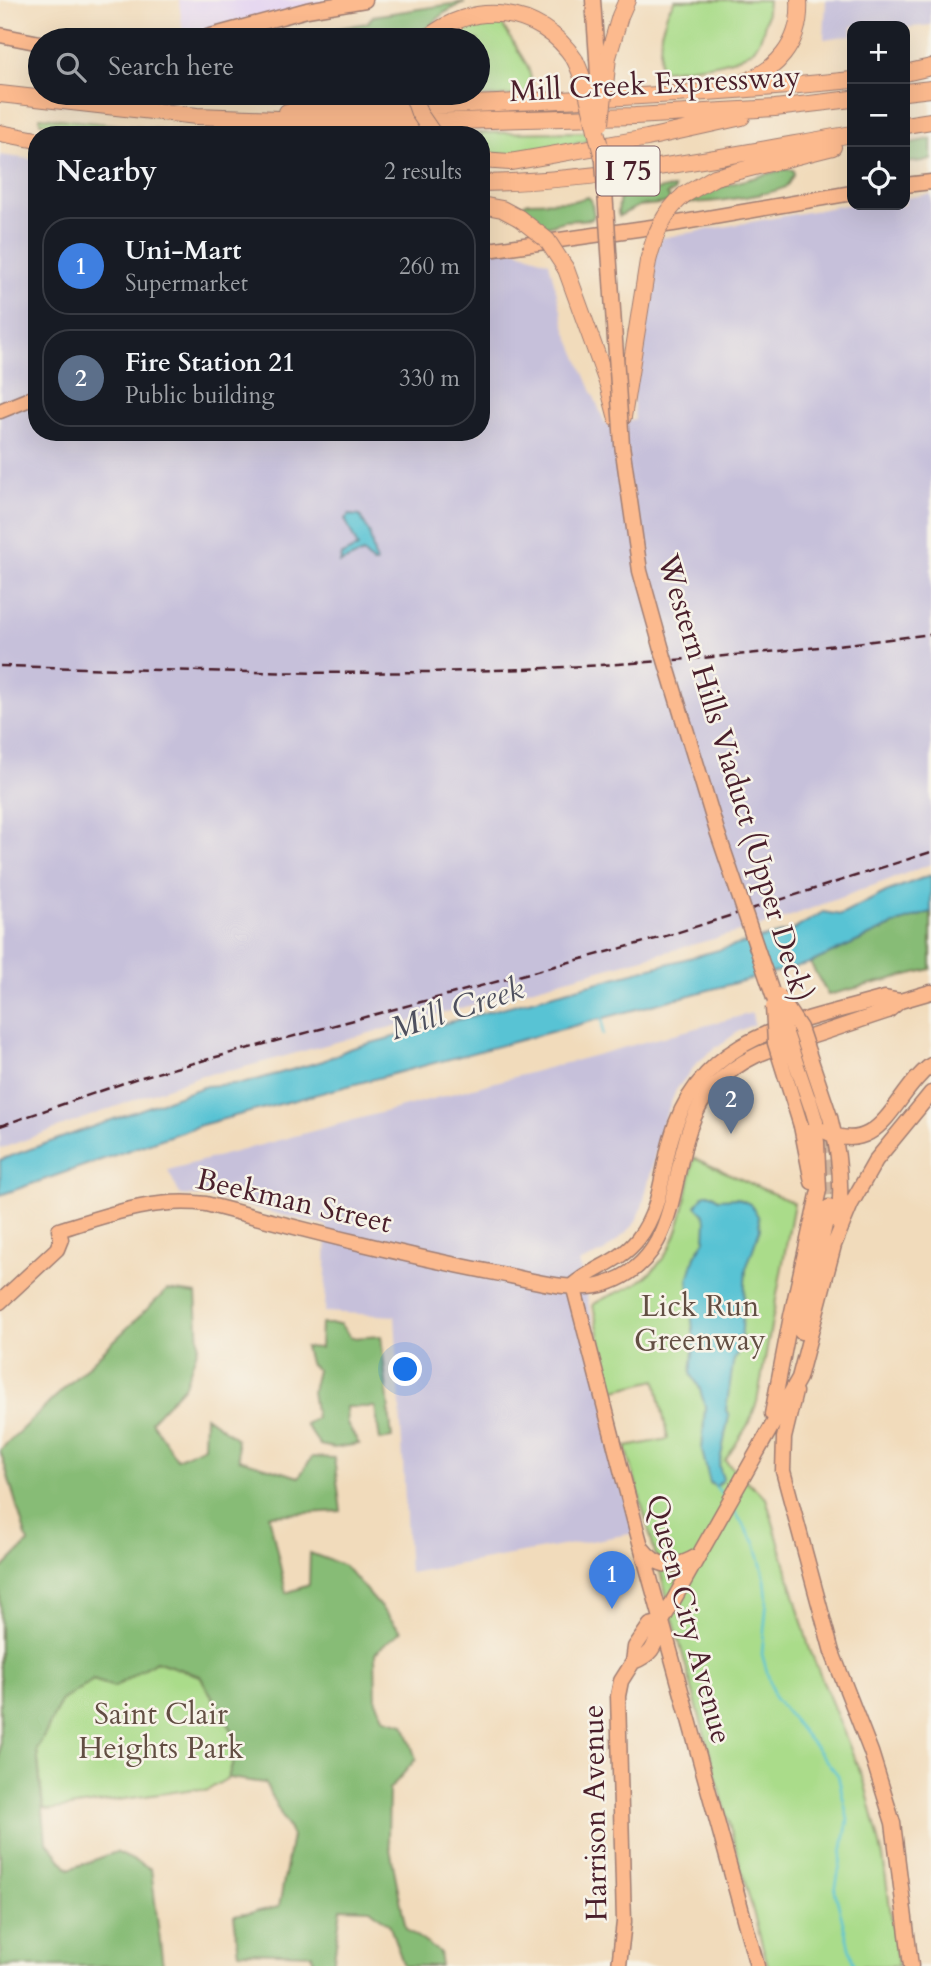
<!DOCTYPE html>
<meta charset="utf-8">
<style>
body{margin:0;font-family:Cardo,serif;background:#20242c;color:#f1f3f6}
.controls{position:absolute;right:21px;top:21px;display:grid;overflow:hidden;border-radius:14px;box-shadow:0 7px 28px #0002}
.controls button{width:63px;height:63px;display:grid;place-items:center;padding:0;border:0;border-bottom:2px solid #363941;background:#171b24;color:#f1f3f6;font:35px sans-serif}
.you{position:absolute;left:406px;top:1370px;width:24px;height:24px;margin:-18px;border:5px solid #fff;border-radius:50%;background:#1a73e8;box-shadow:0 0 0 10px #1a73e833}
.badge{display:grid;place-items:center;width:46px;height:46px;border-radius:50%;background:#1f6fb2;color:#fff;font-size:23px;font-weight:700}
.pin{position:absolute;translate:-50% -58px;filter:drop-shadow(0 2px 4px #0008)}
.pin::after{content:'';position:absolute;top:37px;width:24px;height:21px;background:inherit;clip-path:polygon(0 0,100% 0,50% 100%)}
.list{margin:0;padding:0;list-style:none}
h2{display:flex;justify-content:space-between;align-items:center;height:91px;margin:0;padding:0 28px;font-size:30px}
h2 small{font-size:23px;font-weight:400;color:#9ea1a6}
.list li{display:grid;grid-template-columns:46px 1fr auto;gap:21px;align-items:center;box-sizing:border-box;height:98px;margin:0 14px 14px;padding:0 14px;border:2px solid #363941;border-radius:28px}
.list b{display:block;font-size:26px;white-space:nowrap}
.list p{margin:0;font-size:23px;white-space:nowrap;color:#9ea1a6}
.list em{font-size:23px;font-style:normal;color:#9ea1a6}
.icon{flex:none;width:38px;height:38px;fill:none;stroke:currentColor;stroke-width:2;stroke-linecap:round;stroke-linejoin:round}
.map{position:relative;flex:none;width:931px;height:1966px;overflow:hidden}
.search{position:absolute;background:#171b24;box-shadow:0 7px 28px #0002;left:28px;top:28px;width:462px;height:77px;display:flex;align-items:center;gap:18px;box-sizing:border-box;padding:0 24px;border-radius:38px;color:#9ea1a6;font-size:26px}
.panel{position:absolute;background:#171b24;box-shadow:0 7px 28px #0002;left:28px;top:126px;width:462px;height:315px;border-radius:28px}
.map>svg:first-child{display:block}
.built{fill:#e3d3f2}
.industrial{fill:#c6c0da}
.green{fill:#aadc8a;stroke:#7a7e5a;stroke-width:2}
.forest{fill:#87bc76;stroke:#686e50;stroke-width:2}
.water{fill:#58c3d4;stroke:#517180;stroke-width:2}
.lines{fill:none;stroke-linecap:round;stroke-linejoin:round}
.stream{stroke:#58c3d4;stroke-width:2.5}
.major-tunnel{stroke:#d0b59e;stroke-width:14;stroke-dasharray:14 7;stroke-linecap:butt}
.major-casing{stroke:#9e7d73;stroke-width:17}
.highway-casing{stroke:#9e7d73;stroke-width:18}
.major{stroke:#fcba8e;stroke-width:14}
.highway{stroke:#fcba8e;stroke-width:16}
.rail{stroke:#4a1f2b;stroke-width:2.5;stroke-dasharray:10 5;stroke-linecap:butt}
.major-bridge-casing{stroke:#9e7d73;stroke-width:17;stroke-linecap:butt}
.highway-bridge-casing{stroke:#9e7d73;stroke-width:18;stroke-linecap:butt}
.major-bridge{stroke:#fcba8e;stroke-width:14}
.highway-bridge{stroke:#fcba8e;stroke-width:16}
.labels{text-anchor:middle;dominant-baseline:central;stroke-width:5;stroke-linejoin:round;paint-order:stroke}
.shield{fill:#f7f3e8;stroke:#7e5f64;stroke-width:2}
.shield-label{font-size:28px;font-weight:bold;fill:#4a1f2b}
.street-label{font-size:30px;fill:#4a1f2b;stroke:#f7f3e8}
.park-label{font-size:30px;fill:#624e43;stroke:#f7f3e8}
.water-label{font-size:32px;font-style:italic;fill:#4e505e;stroke:#f7f3e8}
</style>
<div class="map">
<svg width="931" height="1966" viewBox="0 0 931 1966">
<rect width="100%" height="100%" fill="#f7f3e8"/>
<filter id="ink" filterUnits="userSpaceOnUse"><feTurbulence type="fractalNoise" baseFrequency=".0143" numOctaves="2"/><feDisplacementMap in="SourceGraphic" scale="14" xChannelSelector="R" yChannelSelector="G"/><feConvolveMatrix kernelMatrix="1 2 1 2 8 2 1 2 1" color-interpolation-filters="sRGB"/></filter>
<filter id="wash" filterUnits="userSpaceOnUse"><feTurbulence type="fractalNoise" baseFrequency=".00686" numOctaves="4" result="noise"/><feDisplacementMap in="SourceGraphic" scale="28" xChannelSelector="R" yChannelSelector="G"/><feGaussianBlur stdDeviation="1.57" result="paint"/><feColorMatrix in="noise" values="0 0 0 0 0 0 0 0 0 0 0 0 0 0 0 0 0 1.4 0 .05"/><feComposite in="paint" operator="in"/></filter>
<g filter="url(#wash)">
<rect width="100%" height="100%" fill="#f1dbbb"/>
<!-- built -->
<path class="built" d="M179,0H336L196,40H184Z"/>
<!-- industrial -->
<path class="industrial" d="M826,0H931V25L905,28V26H852V35L824,39Z
M0,155L37,160V432H481V237L549,262L566,330L605,423L635,420L632,380L654,260L661,238L852,204L905,205V198L931,194V864L772,923L234,1070L202,1075L0,1149Z
M752,1013L754,1024L739,1031L710,1052L697,1063L676,1090L664,1120L641,1211L633,1226L604,1252L579,1263L641,1532L409,1573L395,1316L325,1312L327,1226L208,1197L180,1195L168,1170Z"/>
<!-- green -->
<path class="green" d="M675,0H768C767,14 765,31 758,43C746,66 683,68 659,71L661,32L668,11Z
M472,22L502,24L528,67L535,94L438,100L436,93H478V40H450Z
M135,93H406L407,102L261,103Z
M40,117L194,133L369,135H114L40,122Z
M587,132L588,141L508,157L481,154V135L441,133Z
M694,1158L794,1203L757,1402L749,1423L725,1461L766,1498L810,1650L865,1784L883,1857L898,1966H768L626,1447L668,1439L656,1380L611,1391L593,1305C606,1295 623,1292 637,1283C682,1254 683,1206 694,1158Z
M156,1661L200,1676L239,1742L228,1778L206,1791L194,1789L49,1810L43,1807L37,1750L61,1701L93,1680L115,1687Z"/>
<!-- forest -->
<path class="forest" d="M465,2L444,13L419,36L417,40H293L314,33L367,23L373,16Z
M931,139V160L905,163V144Z
M785,169L793,170L794,174C791,178 789,184 785,187C774,194 700,205 688,202L706,191Z
M667,188H675V191L667,194L670,199L668,203L639,206L619,216L618,213L620,194L643,193Z
M588,197L591,200L594,215L592,219L564,221L545,227L530,216L523,205L528,202L573,201Z
M931,912V969L828,995L810,963L900,922Z
M167,1290L196,1294L199,1344L185,1385L151,1421L177,1459L204,1446L205,1416L236,1438L239,1459L299,1477L312,1457L334,1458L341,1511L269,1515L286,1593L309,1585L310,1553L345,1566L401,1631L375,1653L376,1701L385,1719L404,1724L416,1759L389,1790L388,1839L406,1929L439,1952L441,1966H404L389,1924L370,1909L341,1908L333,1966H314L312,1954L239,1952L234,1916L279,1907L292,1836L265,1783L228,1778L239,1742L200,1676L156,1661L114,1687L93,1680L61,1701L37,1750L46,1841L69,1869L116,1852L151,1869L163,1966H0V1571L28,1543L0,1450Z
M321,1324H340L351,1338L381,1336L392,1438L380,1440L375,1407H346L347,1424L359,1444L334,1448L320,1445L305,1424L316,1418L312,1391L317,1370L309,1363L305,1347L320,1348Z"/>
<!-- water -->
<path class="water" d="M349,515L360,516L369,532L376,563H373L363,553L340,563L342,555L358,547L345,519Z
M931,875V912L900,922L810,963L201,1125L0,1195V1160L206,1086L245,1083L323,1061L349,1049L793,930L823,912L841,915L886,892Z
M705,1194H712L718,1199L737,1198L750,1204L758,1216L760,1229L746,1269L741,1343L733,1363L726,1410L729,1416L719,1466L723,1479L716,1487L710,1483L702,1451L705,1406L699,1387L691,1374L694,1341L688,1280L695,1256L705,1240L706,1221L703,1213L696,1206Z"/>
<g class="lines">
<!-- stream -->
<path class="stream" d="M602,1017L603,1034
M716,1487L725,1498
M731,1506L755,1543L765,1579L767,1599L762,1654L774,1697L838,1775L848,1820L835,1892L854,1966"/>
</g>
</g>
<g filter="url(#ink)">
<g class="lines">
<!-- major-tunnel -->
<path class="major-tunnel" d="M820,1140L826,1164L829,1207"/>
<!-- major casing -->
<g class="major-casing">
<path id="major" d="M593,0L597,58
M0,35L40,43
M196,40L307,10L365,0
M905,185L931,182
M481,251L673,224L852,193
M0,411L37,396
M830,1117C839,1151 843,1188 838,1223
M801,1126L812,1182
M822,1130C881,1161 893,1094 931,1065
M573,1285L638,1535L757,1966
M573,1285C594,1267 619,1263 638,1239C661,1210 661,1174 671,1139C699,1035 795,1023 885,998L900,1001
M0,1302L57,1249L61,1239L59,1230C107,1215 156,1197 206,1204C305,1230 405,1256 506,1275C533,1281 579,1293 605,1284C696,1255 659,1143 715,1085C745,1054 774,1048 813,1036C838,1028 863,1019 888,1011L900,1001L931,992
M801,1332L829,1207
M795,1392L784,1438L783,1471L832,1652L871,1752L893,1823L911,1966
M772,1414L791,1316L819,1190L817,1142L812,1111
M642,1548C658,1569 675,1569 697,1556
M633,1662C657,1653 654,1643 662,1622C665,1615 670,1608 673,1601L799,1378L834,1245L851,1204L876,1160L931,1093
M619,1966L624,1922L618,1696L621,1681L633,1662L635,1647L650,1625L662,1622"/>
</g>
<!-- highway casing -->
<g class="highway-casing">
<path id="highway" d="M425,40C470,0 540,5 575,60
M608,57L620,16L627,0
M905,73L931,67
M736,85C776,73 802,43 799,0
M905,92L931,89
M0,94L197,116L382,123L635,116L775,108L852,99
M287,112C475,103 664,99 852,80
M905,125L931,121
M0,133L37,140
M481,160L510,162L528,159L647,138L742,117
M481,183C606,181 730,155 852,134
M684,195L715,177L833,147
M481,205L502,209L519,218
M566,269L608,385L617,419
M623,417L648,261"/>
</g>
<!-- major -->
<use href="#major" class="major"/>
<!-- highway -->
<use href="#highway" class="highway"/>
<!-- rail -->
<path class="rail" d="M0,666C141,669 283,675 424,672C594,669 763,655 931,634
M0,1126L138,1078L663,937L931,852"/>
<!-- major-bridge casing -->
<g class="major-bridge-casing">
<path id="major-bridge" d="M597,58L599,95
M602,146L622,445L640,571L664,657L717,831L811,1107
M778,995L800,1028L830,1117
M773,1007L775,1043L801,1126
M809,1099L816,1122"/>
</g>
<!-- highway-bridge casing -->
<g class="highway-bridge-casing">
<path id="highway-bridge" d="M575,60C590,91 593,125 603,157
M412,93L419,113L434,135
M601,123L608,57
M519,218L547,240L566,269
M648,261C655,234 663,213 684,195"/>
</g>
<!-- major-bridge -->
<use href="#major-bridge" class="major-bridge"/>
<!-- highway-bridge -->
<use href="#highway-bridge" class="highway-bridge"/>
</g>
</g>
<g class="labels">
<!-- shield labels -->
<rect class="shield" x="596.5" y="146.5" width="63" height="49" rx="5"/>
<g class="shield-label">
<text x="628" y="171">I 75</text>
</g>
<!-- street labels -->
<g class="street-label">
<text transform="translate(655 84) rotate(-3)">Mill Creek Expressway</text>
<text transform="translate(735 778) rotate(73)">Western Hills Viaduct (Upper Deck)</text>
<text transform="translate(294 1201) rotate(13)">Beekman Street</text>
<text transform="translate(689 1619) rotate(75)">Queen City Avenue</text>
<text transform="translate(595 1813) rotate(-91)">Harrison Avenue</text>
</g>
<!-- park labels -->
<g class="park-label">
<text x="700" y="1306">Lick Run<tspan x="700" dy="34">Greenway</tspan></text>
<text x="161" y="1714">Saint Clair<tspan x="161" dy="34">Heights Park</tspan></text>
</g>
<!-- water labels -->
<g class="water-label">
<text transform="translate(457 1009) rotate(-18)">Mill Creek</text>
</g>
</g>
</svg>
<div class="controls">
<button>+</button>
<button>−</button>
<button><svg class="icon" aria-label="locate" viewBox="0 0 24 24"><circle cx="12" cy="12" r="6"/><path d="M12 2v4M12 18v4M2 12h4M18 12h4"/></svg></button>
</div>
<div class="you"></div>
<div class="pin badge" style="left:612px;top:1609px;background:#3f7fe0">1</div>
<div class="pin badge" style="left:731px;top:1134px;background:#5c6f8a">2</div>
<div class="search"><svg class="icon" aria-label="search" viewBox="0 0 24 24"><circle cx="10" cy="10" r="6"/><path d="M15 15l6 6"/></svg>Search here</div>
<section class="panel">
<h2>Nearby<small>2 results</small></h2>
<ul class="list">
<li><span class="badge" style="background:#3f7fe0">1</span><div><b>Uni-Mart</b><p>Supermarket</p></div><em>260 m</em></li>
<li><span class="badge" style="background:#5c6f8a">2</span><div><b>Fire Station 21</b><p>Public building</p></div><em>330 m</em></li>
</ul>
</section>
</div>
